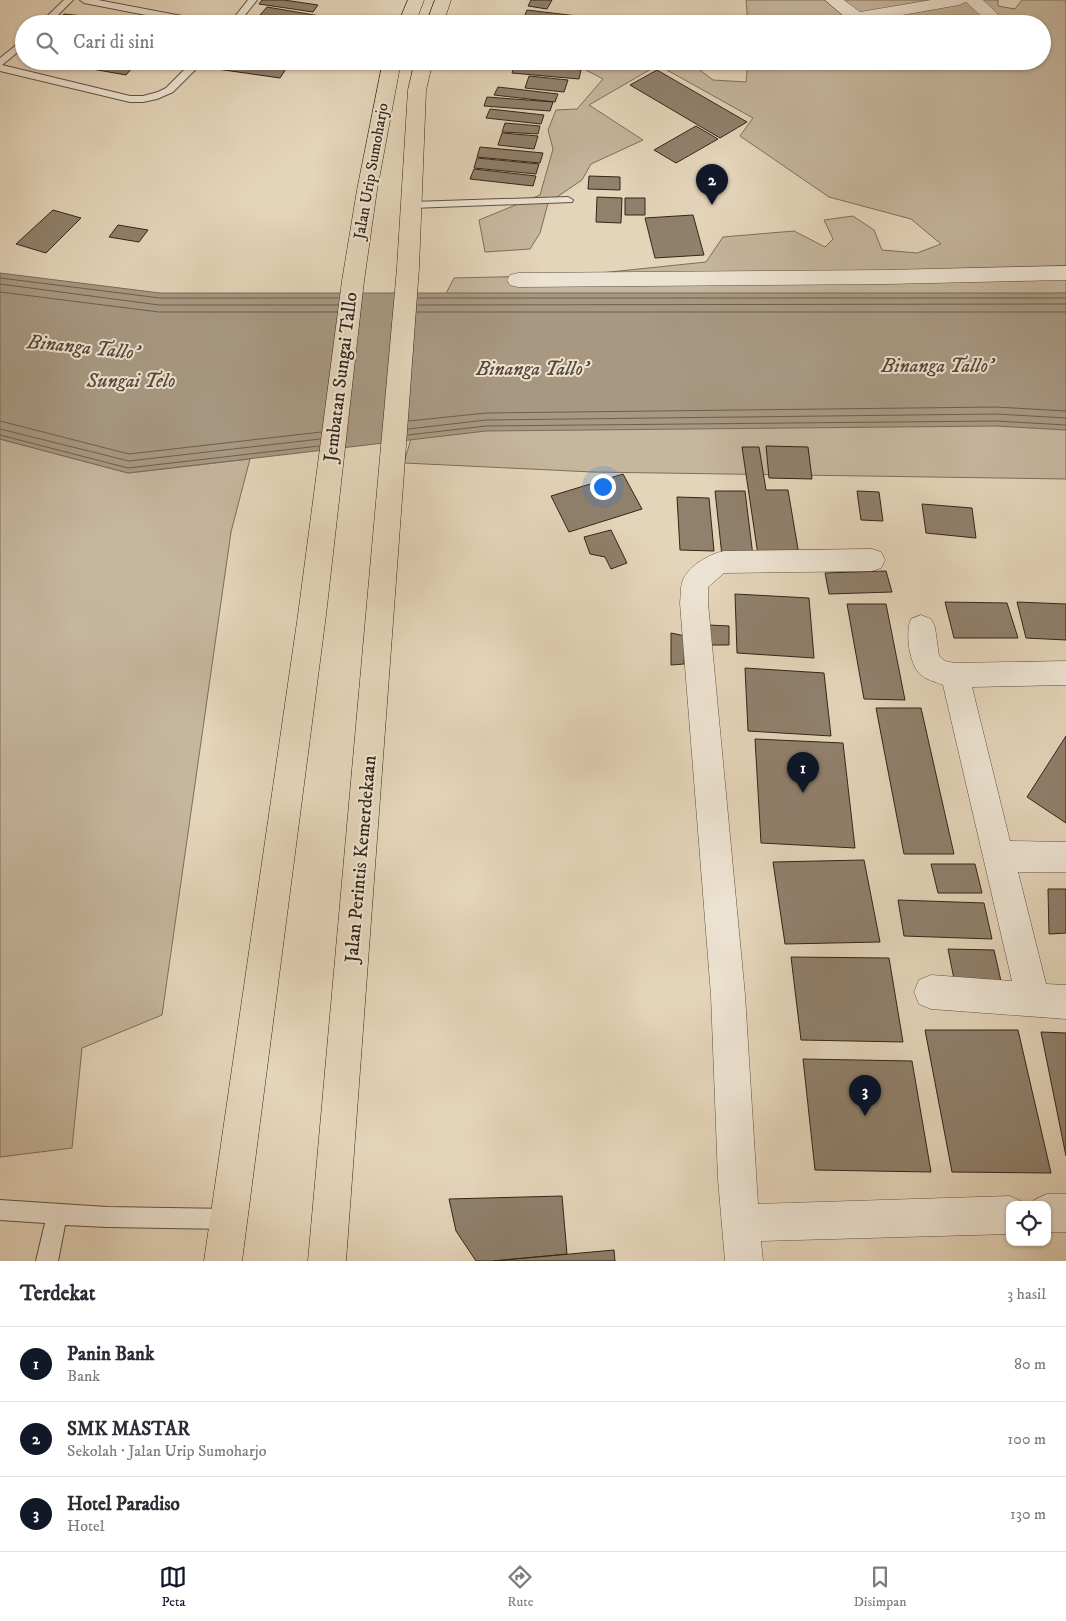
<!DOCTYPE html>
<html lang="id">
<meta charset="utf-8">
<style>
body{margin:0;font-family:"IM FELL DW Pica",serif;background:#f7f7f7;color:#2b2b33}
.controls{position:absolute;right:15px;bottom:15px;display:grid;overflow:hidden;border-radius:10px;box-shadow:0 1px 4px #0004}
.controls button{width:45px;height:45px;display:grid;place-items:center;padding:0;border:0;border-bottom:1px solid #e1e1e2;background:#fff;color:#2b2b33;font:25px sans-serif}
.you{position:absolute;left:602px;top:486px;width:18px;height:18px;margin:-12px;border:4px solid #fff;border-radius:50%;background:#1a73e8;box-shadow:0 0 0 8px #1a73e833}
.badge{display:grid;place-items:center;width:32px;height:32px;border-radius:50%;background:#111827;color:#fff;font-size:16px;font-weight:700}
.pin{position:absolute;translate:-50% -41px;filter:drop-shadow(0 1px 2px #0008)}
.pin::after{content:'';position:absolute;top:26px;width:18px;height:15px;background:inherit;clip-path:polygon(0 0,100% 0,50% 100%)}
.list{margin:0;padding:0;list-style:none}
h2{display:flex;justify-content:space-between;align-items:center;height:65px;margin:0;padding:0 20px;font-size:21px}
h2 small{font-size:16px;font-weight:400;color:#7c7c81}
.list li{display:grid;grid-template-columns:32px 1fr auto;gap:15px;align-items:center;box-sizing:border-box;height:75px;padding:0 20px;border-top:1px solid #e1e1e2}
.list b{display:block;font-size:19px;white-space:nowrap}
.list p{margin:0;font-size:16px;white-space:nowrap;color:#7c7c81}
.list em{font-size:16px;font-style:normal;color:#7c7c81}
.icon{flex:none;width:28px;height:28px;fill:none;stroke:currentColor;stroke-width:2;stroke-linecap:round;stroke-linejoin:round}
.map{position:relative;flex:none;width:1066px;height:1261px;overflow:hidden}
.search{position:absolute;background:#fff;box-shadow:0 1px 4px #0004;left:15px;right:15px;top:15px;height:55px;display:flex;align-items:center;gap:12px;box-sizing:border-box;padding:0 18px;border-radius:28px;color:#7c7c81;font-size:19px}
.sheet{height:290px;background:#fff}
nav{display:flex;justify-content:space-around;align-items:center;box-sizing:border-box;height:70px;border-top:1px solid #e1e1e2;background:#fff;font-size:14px;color:#7c7c81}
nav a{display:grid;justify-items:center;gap:2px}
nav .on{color:#111827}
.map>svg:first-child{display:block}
.green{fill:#c6b69e;stroke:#7d6e5b}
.water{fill:#a89882;stroke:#7a6a58}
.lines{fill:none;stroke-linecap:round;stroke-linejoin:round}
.shore{stroke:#6e5e4d;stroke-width:1}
.building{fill:#90806c;stroke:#342518}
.service-casing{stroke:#605140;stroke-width:2}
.minor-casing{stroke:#605140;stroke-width:1}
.trunk-casing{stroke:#342518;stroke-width:1}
.service{fill:#ede3d2;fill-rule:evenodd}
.minor{fill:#ede3d2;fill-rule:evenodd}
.trunk{fill:#e4d4b9;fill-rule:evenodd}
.labels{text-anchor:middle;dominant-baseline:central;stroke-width:4;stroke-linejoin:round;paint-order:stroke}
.far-street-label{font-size:16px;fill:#342518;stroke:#ede3d2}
.street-label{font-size:19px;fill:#342518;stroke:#ede3d2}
.water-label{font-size:20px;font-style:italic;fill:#574838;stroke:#ede3d2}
</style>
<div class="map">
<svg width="1066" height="1261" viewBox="0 0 1066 1261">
<rect width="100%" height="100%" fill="#e4d4b9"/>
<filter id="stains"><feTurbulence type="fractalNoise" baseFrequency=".004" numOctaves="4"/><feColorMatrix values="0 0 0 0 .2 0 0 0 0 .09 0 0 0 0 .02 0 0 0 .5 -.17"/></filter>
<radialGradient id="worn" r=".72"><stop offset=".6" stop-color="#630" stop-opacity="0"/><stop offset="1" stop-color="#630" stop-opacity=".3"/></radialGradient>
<!-- green -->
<path class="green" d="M746,0H998V6L1015,9L1022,0H1066V293L432,320L454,278L581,275L706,262L723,237L794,231L825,247L833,239L824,220L853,216L874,230L882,250L917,253L941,244L911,219L829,197L740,136L753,118L658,65L589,105L643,140L591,164L582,180L548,203L540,233L530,249L485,252L479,220L540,195L553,149L548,130L556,110L577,109L603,79L584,69L585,61H688L713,80L746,82L748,61H1042V24H748Z
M1066,403V479L592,472L404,463L416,421Z
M0,439L128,473L250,459L231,532L162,1015L82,1048L72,1148L0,1157Z"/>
<!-- water -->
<path class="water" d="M0,273L160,293H1066V430L996,426L486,431L128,473L0,439Z"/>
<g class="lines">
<!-- shore -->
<path class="shore" d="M0,278L160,298H338
M0,284L159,305H338
M0,292L159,312H337
M418,298H1066
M418,305L1066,304
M417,312H1066
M0,421L129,454L321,432
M409,421L486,413L996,407L1066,411
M0,429L129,461L320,439
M408,429L486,420L996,414L1066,418
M0,435L128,468L319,446
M408,435L486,426L996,421L1066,425"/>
</g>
<!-- building -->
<path class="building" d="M262,0H284L318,5L313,12L259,4Z
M531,0H552L547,9L528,6Z
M267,7L320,16L313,24H306L260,15Z
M527,10L577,16L574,24L523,20Z
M64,14L143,22L141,24H55Z
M253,18L292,24H248Z
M223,61H291L280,78L217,69Z
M513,61H568L567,67Z
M99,62L133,67L126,75L92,69Z
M515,64L581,70L579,79L512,73Z
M657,70L747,122L720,138L630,85Z
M529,76L568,80L564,92L525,88Z
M498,87L558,94L555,102L494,95Z
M487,97L553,102L550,111L484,106Z
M490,109L544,115L541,124L486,118Z
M505,123L540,126L538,134L502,132Z
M696,126L718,139L676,163L654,150Z
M502,133L538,136L534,149L498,145Z
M480,147L543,153L540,163L477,157Z
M477,158L539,164L536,174L474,168Z
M474,169L536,176L533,186L470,179Z
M589,176L620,177V190L588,189Z
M597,197L622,198L621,223L596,222Z
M625,198H645V215H625Z
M53,210L81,218L46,253L16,244Z
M693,215L704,255L655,258L645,218Z
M118,225L148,230L139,242L109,237Z
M766,446L808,447L812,479L769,478Z
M742,447H759L766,490H788L799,555H758Z
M623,474L642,509L569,532L551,496Z
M715,491H745L753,556H722Z
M857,491L879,492L883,521L861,520Z
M677,497L709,498L714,551L680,550Z
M922,504L972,508L976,538L926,533Z
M611,530L627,563L611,569L605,557L590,554L584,537Z
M886,571L892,592L829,594L825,573Z
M735,594L809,598L814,658L737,653Z
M945,602L1007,603L1018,638H954Z
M1017,602L1066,604V640L1026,638Z
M847,604H886L905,700L864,699Z
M708,625L729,626V645H707Z
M671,633L685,636L684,664L671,665Z
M745,668L824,673L831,736L748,731Z
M876,708H921L954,854H904Z
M1066,736V823L1027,797Z
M755,739L843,743L855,848L761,843Z
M864,860L880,942L785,944L773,862Z
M931,864H975L982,893H938Z
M1048,889H1066V933L1049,934Z
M898,900L984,903L992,939L904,936Z
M948,949L994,950L1003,990L956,989Z
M791,957L889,958L903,1042L801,1040Z
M925,1030H1018L1051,1173L952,1172Z
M1041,1032L1066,1033V1156Z
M803,1059L912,1061L931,1172L815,1170Z
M562,1196L567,1254L493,1261H476L456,1231L449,1199Z
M614,1250L615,1261H493Z"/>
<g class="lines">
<!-- service casing -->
<g class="service-casing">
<path id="service" d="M64,0H73L49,24H39Z
M80,0H98L208,21L212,24H192L84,3Z
M248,0H257L238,24H229Z
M24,39V47L2,65L130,96H143L158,92L166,88L193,61H204L173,92L157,99L143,102H130L0,71V58Z
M568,197L573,200L572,202L412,208L407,205L412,202Z
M0,1200L107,1207L229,1209L236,1212L239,1219L236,1226L229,1229L107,1227L65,1225L58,1261H36L45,1223L0,1220Z"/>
</g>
<!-- minor casing -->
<g class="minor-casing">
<path id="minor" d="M825,0H844L860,12L931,0H983L1008,24H990L966,2L959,5L857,23L851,22Z
M1066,266V280L887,284L518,287L510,285L507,280L510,275L518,273L887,270Z
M872,549L881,552L885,560L881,568L872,571L724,573L708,587V603L745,995L758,1204L1010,1196L1023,1202L1025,1205H1010V1234L761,1241L763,1261H725L718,1179L711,995L680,603C681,597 680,589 682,583C686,567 709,554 724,551Z
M921,615L931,619L935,627L939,656L945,661L955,663L1066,661V685L972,687L1010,841L1066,842V872H1018L1046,984L1066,985V1019L931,1009L919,1004L914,992L919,980L931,975L1012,981L943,685C936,682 927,680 921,675C909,665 905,632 911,619Z
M1047,1194H1066V1232H1047V1205H1032L1034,1200Z"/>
</g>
<!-- trunk casing -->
<g class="trunk-casing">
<path id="trunk" d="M408,0H424L415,24H398Z
M435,0H451L443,24H426Z
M383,61H401L377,190L364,281L326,615L242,1261H204L298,615L342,281L357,190Z
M415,61H433L426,90L419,268L346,1261H308L397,268L408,90Z"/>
</g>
<!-- service -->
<use href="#service" class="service"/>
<!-- minor -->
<use href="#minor" class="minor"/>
<!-- trunk -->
<use href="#trunk" class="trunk"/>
</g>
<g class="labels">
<!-- far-street labels -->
<g class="far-street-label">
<text transform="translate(371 171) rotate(-80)">Jalan Urip Sumoharjo</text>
</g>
<!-- street labels -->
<g class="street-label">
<text transform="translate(341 377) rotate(-83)">Jembatan Sungai Tallo</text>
<text transform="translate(361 859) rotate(-85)">Jalan Perintis Kemerdekaan</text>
</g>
<!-- water labels -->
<g class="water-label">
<text transform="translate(83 348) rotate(6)">Binanga Tallo'</text>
<text x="937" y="366">Binanga Tallo'</text>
<text x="532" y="369">Binanga Tallo'</text>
<text x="131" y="381">Sungai Telo</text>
</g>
</g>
<rect width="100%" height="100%" filter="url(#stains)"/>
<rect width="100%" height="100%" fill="url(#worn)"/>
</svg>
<div class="controls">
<button><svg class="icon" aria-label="locate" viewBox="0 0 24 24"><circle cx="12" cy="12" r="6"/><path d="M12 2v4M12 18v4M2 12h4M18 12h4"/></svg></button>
</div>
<div class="you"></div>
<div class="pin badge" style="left:803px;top:793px">1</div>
<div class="pin badge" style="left:712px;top:205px">2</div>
<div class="pin badge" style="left:865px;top:1116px">3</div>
<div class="search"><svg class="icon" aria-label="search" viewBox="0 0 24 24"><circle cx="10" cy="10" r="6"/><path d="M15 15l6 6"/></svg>Cari di sini</div>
</div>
<section class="sheet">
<h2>Terdekat<small>3 hasil</small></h2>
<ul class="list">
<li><span class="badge">1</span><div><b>Panin Bank</b><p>Bank</p></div><em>80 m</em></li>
<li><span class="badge">2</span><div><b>SMK MASTAR</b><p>Sekolah · Jalan Urip Sumoharjo</p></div><em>100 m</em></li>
<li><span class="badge">3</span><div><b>Hotel Paradiso</b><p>Hotel</p></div><em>130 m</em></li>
</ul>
</section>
<nav>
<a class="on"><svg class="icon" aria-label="map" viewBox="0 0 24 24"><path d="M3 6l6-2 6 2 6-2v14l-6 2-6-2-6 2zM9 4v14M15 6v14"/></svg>Peta</a>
<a><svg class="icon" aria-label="directions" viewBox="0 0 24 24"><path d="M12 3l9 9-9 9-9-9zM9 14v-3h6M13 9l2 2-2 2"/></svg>Rute</a>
<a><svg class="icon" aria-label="saved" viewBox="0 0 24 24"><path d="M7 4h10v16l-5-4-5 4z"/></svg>Disimpan</a>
</nav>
